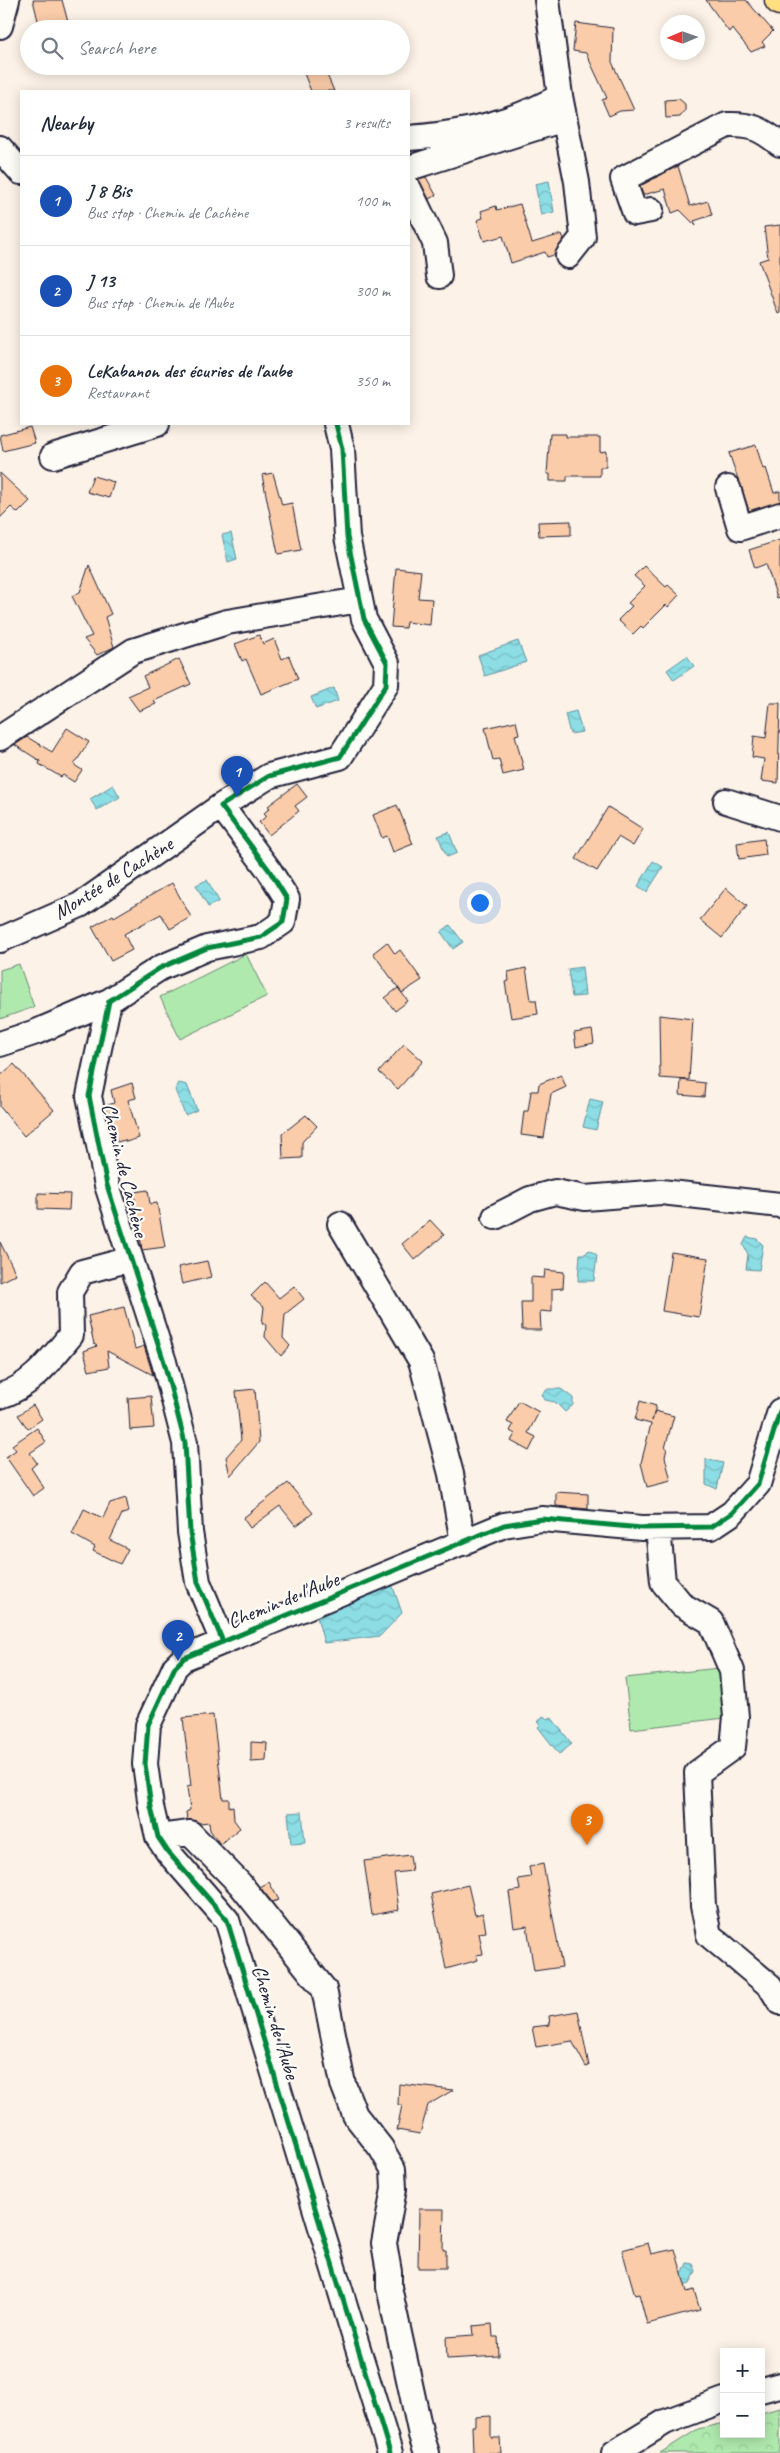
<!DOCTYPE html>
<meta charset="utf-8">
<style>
body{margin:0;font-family:Caveat,sans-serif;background:#f2f2f3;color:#1f2937}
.controls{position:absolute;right:15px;bottom:15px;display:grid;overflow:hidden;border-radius:0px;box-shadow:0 2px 12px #0003}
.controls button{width:45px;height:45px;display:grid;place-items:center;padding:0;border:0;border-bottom:1px solid #e0e1e3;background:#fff;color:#1f2937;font:25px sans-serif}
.compass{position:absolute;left:660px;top:15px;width:45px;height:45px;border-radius:50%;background:#fff;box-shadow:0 2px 12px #0003;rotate:268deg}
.you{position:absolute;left:479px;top:902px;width:18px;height:18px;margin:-12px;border:4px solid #fff;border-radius:50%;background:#1a73e8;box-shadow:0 0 0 8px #1a73e833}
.badge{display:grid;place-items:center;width:32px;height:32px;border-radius:50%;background:#1f6fb2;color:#fff;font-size:16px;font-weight:700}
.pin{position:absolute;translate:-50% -41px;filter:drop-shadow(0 1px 2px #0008)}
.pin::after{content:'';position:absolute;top:26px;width:18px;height:15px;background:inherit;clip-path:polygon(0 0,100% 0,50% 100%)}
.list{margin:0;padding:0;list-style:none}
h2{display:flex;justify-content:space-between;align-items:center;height:65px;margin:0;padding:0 20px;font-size:21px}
h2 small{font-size:16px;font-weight:400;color:#747a83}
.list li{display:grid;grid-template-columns:32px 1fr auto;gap:15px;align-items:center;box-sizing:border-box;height:90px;padding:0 20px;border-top:1px solid #e0e1e3}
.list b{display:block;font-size:19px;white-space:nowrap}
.list p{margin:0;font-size:16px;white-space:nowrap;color:#747a83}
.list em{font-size:16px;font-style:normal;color:#747a83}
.icon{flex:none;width:28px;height:28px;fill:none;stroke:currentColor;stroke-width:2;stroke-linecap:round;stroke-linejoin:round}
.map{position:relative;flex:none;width:780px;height:2453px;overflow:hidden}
.search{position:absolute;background:#fff;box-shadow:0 2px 12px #0003;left:20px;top:20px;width:390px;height:55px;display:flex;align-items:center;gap:12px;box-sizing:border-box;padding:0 18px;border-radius:28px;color:#747a83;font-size:19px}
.panel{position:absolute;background:#fff;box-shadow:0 2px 12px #0003;left:20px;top:90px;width:390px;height:335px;border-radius:0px}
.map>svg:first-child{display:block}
.green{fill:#afe9ad;stroke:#688674}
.forest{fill:url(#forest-crowns);stroke:#688674}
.water{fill:url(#water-waves);stroke:#6292a0}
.building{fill:#facca9;stroke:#22223b}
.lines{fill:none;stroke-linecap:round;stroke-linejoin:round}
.minor-casing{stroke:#22223b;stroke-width:28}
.major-casing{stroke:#22223b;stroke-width:31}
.minor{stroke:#fdfcf7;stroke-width:24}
.major{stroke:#ffdf80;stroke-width:28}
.cycleway-casing{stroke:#fdfcf7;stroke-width:8}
.cycleway{stroke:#00873e;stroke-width:5}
.labels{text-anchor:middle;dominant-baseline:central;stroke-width:4.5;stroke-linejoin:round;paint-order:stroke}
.street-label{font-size:21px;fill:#22223b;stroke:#fdfcf7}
</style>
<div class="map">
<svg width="780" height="2453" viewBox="0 0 780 2453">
<defs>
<pattern id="forest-crowns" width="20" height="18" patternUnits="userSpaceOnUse" patternTransform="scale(1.25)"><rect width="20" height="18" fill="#afe9ad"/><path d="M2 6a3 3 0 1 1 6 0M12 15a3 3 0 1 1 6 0" fill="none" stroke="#96c896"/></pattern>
<pattern id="water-waves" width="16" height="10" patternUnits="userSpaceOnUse" patternTransform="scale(1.25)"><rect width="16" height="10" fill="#8cdde4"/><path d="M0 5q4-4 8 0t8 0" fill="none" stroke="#78bdc4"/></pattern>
</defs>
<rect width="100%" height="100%" fill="#fcf2e7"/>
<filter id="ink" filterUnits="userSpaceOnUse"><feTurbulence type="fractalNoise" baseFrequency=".02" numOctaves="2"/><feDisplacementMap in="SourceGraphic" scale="10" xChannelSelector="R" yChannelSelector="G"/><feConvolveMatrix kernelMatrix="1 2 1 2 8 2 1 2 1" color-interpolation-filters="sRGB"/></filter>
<g filter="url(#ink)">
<!-- green -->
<path class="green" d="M246,954L267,996L180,1039L160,997Z
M19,964L34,1007L0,1019V970Z
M719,1668L725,1718L631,1729L625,1678Z"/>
<!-- forest -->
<path class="forest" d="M780,2408V2453H660L698,2429L724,2423V2434H761V2413Z"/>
<!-- water -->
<path class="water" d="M549,181L554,212L541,215L535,184Z
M231,533L237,559L228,562L222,535Z
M518,641L526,662L485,676L478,655Z
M687,656L694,666L674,680L667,670Z
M334,688L338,701L316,709L311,697Z
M576,711L582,732L570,734L565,714Z
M113,785L120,797L97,810L90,799Z
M449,832L457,853L447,857L438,836Z
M653,861L663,867L647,892L638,886Z
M207,880L219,901L208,907L196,885Z
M450,925L463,942L453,949L441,932Z
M582,967L585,996L572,997L568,969Z
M179,1083L187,1085L197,1110L185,1115L175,1090Z
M590,1099L603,1102L596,1130L583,1127Z
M747,1237L757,1239L763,1245L759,1270L746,1269L748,1254L743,1245Z
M589,1250L597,1255L594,1281H578L580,1254H585Z
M548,1389H561L573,1398V1405L565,1412L555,1402L545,1400L542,1394Z
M706,1459L723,1463L717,1489L706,1484Z
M391,1581L402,1613L380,1636L324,1643L316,1613Z
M543,1716L548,1719L551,1717L572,1744L559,1754L538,1727L541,1724L538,1722Z
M302,1812L305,1843L291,1844L288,1813Z
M687,2263L693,2264L696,2271L690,2284L683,2286L676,2277L683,2273Z"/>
<!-- building -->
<path class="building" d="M33,0H62L68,22L40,29Z
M706,0H746L773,31L762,42L765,46L751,52L732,28L729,32Z
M576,23L613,28L612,62L634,110L620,111L609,116L602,100L607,98L586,53L573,51Z
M301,66H323L334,91H311Z
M679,99L685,104V111L680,117L666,118L665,100Z
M678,166L690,206L708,201L712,215L694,221L696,226L680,210L672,213L665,189L643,195L640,186Z
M426,177L436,195L429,199L418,179Z
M520,204L532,243L562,234L564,239L554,255L547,257L545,252L511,263L503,236L484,241L477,220L483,218L481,211L496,206L497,210Z
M780,225V313L778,314L759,261L768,258L764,227Z
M30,427L35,443L3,451L0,435Z
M550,434H566V437H600V452L606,451V467H600V476H567V481H550V474H547Z
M756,445L763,469L766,468L774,493L780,491V502L749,511L729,453Z
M0,473L30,501L18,513L11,507L0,518Z
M273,473L282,505L292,503L301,550L278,554L262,475Z
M93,476L114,482L109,498L87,492Z
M571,521V535L539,536L538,522Z
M780,540V597L777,598L766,564L755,568L749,550Z
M89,565L111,614L105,617L114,647L97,655L84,639L92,636L72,596L80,592Z
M644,566L666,587L668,585L679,595L668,607L666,605L643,628L641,626L633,634L618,620L632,606L628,603L645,586L634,576Z
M396,568L421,571L418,598L432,599L430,625L406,622L405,628L391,627Z
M259,635L263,644L274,639L282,659L289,656L298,679L261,694L246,659L242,661L235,644Z
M179,659L191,684L154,701L156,704L139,711L128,696L148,687L143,676Z
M770,703H780L778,783L761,781L764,759L752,757L754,736L766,738Z
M516,721L519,734L515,735L524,770L503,775L499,759L493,760L485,728Z
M67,728L89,742L74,765L82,770L74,782L63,775L61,777L39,764L40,761L15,745L27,737L52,752Z
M297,784L307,797L295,806L299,811L269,835L259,822L267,816L264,813L270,808L268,806Z
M397,805L413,844L393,852L387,836L382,838L373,815Z
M608,807L643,829L633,846L618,837L597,871L576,859Z
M764,839L766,855L739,859L737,843Z
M172,883L191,917L170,929L161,914L124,934L132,950L111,961L92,927L113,915L114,917Z
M726,888L747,906L722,938L700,920Z
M387,942L395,954L400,950L422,980L402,993L373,953Z
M526,968L531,1000H536L538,1014L511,1018L505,982L509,981L508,972Z
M398,988L408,1001L395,1011L385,998Z
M659,1015L693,1019L689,1080L660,1078Z
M592,1030L594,1043L576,1047L574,1033Z
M404,1044L423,1061L398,1089L379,1072Z
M14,1064L54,1110L24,1136L0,1107V1076Z
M561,1075L566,1087L551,1094L544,1138L521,1135L524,1111H528L531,1091H538L539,1084Z
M681,1080L705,1083L704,1097L680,1095Z
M132,1083L136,1098L128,1100L139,1138L126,1142L125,1140L117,1142L111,1121L108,1122L105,1106L114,1103L111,1090Z
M306,1115L317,1126L302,1142V1158L283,1159L282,1134Z
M148,1190L150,1204L157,1203L165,1247L142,1250L134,1192Z
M38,1193L70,1194L69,1210L38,1209Z
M430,1220L444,1235L415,1260L402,1244Z
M0,1242L16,1274L0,1282Z
M671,1252L708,1258L699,1317L662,1311Z
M207,1261L211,1277L182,1284L178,1267Z
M545,1270L564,1272L563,1288L552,1289V1312L540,1311L541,1330H522L521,1302H531V1277L544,1278Z
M265,1282L279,1298L294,1286L304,1299L285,1314L283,1338L290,1346L281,1356L265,1337L266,1324H262L264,1307L251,1296Z
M124,1307L135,1349L144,1346L153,1375L107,1351L109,1367L89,1371L84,1351L97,1346L94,1344L88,1316Z
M255,1389L259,1442L230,1476L226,1457L241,1440L236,1391Z
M151,1396L154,1428L130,1430L128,1398Z
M519,1401L539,1412L528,1433L536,1437L529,1451L511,1441L515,1434L510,1431L513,1425L507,1422Z
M640,1401L656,1406L652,1421L655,1411L674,1416L665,1448H667L665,1457L671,1481L647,1487L641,1463L651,1424L635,1420Z
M33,1405L42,1419L28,1429L18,1415Z
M37,1428L46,1442L30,1453L37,1463L31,1468L44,1488L33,1496L6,1457L16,1450L12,1445Z
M288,1483L313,1513L296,1526L280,1506L250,1528L243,1518Z
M556,1492L588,1494V1509L556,1506Z
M126,1498L129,1512L122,1514L110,1540L128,1549L120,1564L93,1551L95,1547L72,1534L84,1509L103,1518L110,1503Z
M213,1715L223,1799H229V1807L233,1806L234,1820L240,1828L220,1844L210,1830L209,1822L200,1823L187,1820L186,1812L190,1810L187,1787L191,1786L183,1718Z
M251,1742L267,1743L266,1761L251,1762Z
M410,1855L412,1871L394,1873L399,1910L372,1915L364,1861Z
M543,1864L562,1967L534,1971L527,1926L514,1928L509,1892L520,1890L518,1879L531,1877L529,1867Z
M269,1882L279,1900L272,1902L260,1887Z
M468,1885L475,1915L483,1913L486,1932L479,1933L483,1954L476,1955L478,1960L446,1969L431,1894Z
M578,2011L589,2066L586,2067L572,2041L536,2047L532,2027L550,2025L549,2016Z
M399,2084L453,2090L428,2105L420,2134L397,2130L402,2105H398Z
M419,2209H444L443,2250H446V2268H418Z
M648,2243L651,2254L675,2249L687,2292L694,2290L700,2310L647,2324L639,2294L635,2295L622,2250Z
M492,2324L493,2337H498L499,2356L447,2359L446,2337L474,2335L473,2326Z
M491,2416V2438H500L501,2453H473L472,2426H475V2417Z"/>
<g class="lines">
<!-- minor casing -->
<g class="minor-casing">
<path id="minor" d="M547,0L560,96L577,182L583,237L568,256
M0,26L7,0
M409,138C460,134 516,122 560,96
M0,148L21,172
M409,168L564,119
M409,189L435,243L439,276
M651,210L635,213L623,179L727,125C752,124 761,129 780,144
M53,456L157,424
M728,488L740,528L780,515
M0,738L133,651L227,622L360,600
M726,801L780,818
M0,940L80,905L221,806
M0,1044L36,1032L109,1001
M495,1217L530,1199L555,1192L585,1198L661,1192L780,1205
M340,1224L421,1361L451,1474L463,1543
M0,1396C31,1387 51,1359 71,1335L70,1292L82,1272L131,1259
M658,1528L663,1582L682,1605L711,1622L732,1671L736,1717L733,1747L697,1773L703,1906L709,1935L770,1986L780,2002
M223,1642L198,1582L190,1532L185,1443L164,1362L107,1185L89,1096L109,1001L160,968L207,948L261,937L283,922L287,899L269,870L221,806L269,776L340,757L386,685L387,663L364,619L347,537L342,449L336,424
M158,1837L190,1833L240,1884L324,1989L343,2084L355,2115L381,2148L393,2169L394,2189L384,2243L389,2272V2287L421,2435L427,2453
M761,2390L780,2385
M390,2453L227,1920L168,1852L158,1837L151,1807L145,1764L148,1725L175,1667L184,1658L504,1525L542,1519L642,1528L711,1527L732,1513L758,1484L780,1411
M614,2453L665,2422L724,2400"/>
</g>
<!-- major casing -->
<g class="major-casing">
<path id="major" d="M779,0L780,1"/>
</g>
<!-- minor -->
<use href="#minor" class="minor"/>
<!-- major -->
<use href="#major" class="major"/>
<!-- cycleway casing -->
<g class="cycleway-casing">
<path id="cycleway" d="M223,1642L198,1582L190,1532L185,1443L164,1362L107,1185L89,1096L109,1001L160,968L207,948L261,937L283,922L287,899L269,870L221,806L269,776L340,757L386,685L387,663L364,619L347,537L342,449L336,424
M390,2453L227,1920L168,1852L158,1837L151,1807L145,1764L148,1725L175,1667L184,1658L504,1525L542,1519L642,1528L711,1527L732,1513L758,1484L780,1411"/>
</g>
<!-- cycleway -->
<use href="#cycleway" class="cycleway"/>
</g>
</g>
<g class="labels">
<!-- street labels -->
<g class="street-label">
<text transform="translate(113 878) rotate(-32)">Montée de Cachène</text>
<text transform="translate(125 1170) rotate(76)">Chemin de Cachène</text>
<text transform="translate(283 1600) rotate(-22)">Chemin de l'Aube</text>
<text transform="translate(276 2022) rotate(73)">Chemin de l'Aube</text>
</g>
</g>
</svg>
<div class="controls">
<button>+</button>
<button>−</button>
</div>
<svg class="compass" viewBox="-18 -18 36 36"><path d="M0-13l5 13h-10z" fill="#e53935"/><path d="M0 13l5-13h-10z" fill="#747a83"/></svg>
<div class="you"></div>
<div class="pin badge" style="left:237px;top:797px;background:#1a4fb4">1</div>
<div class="pin badge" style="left:178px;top:1661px;background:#1a4fb4">2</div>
<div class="pin badge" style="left:587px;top:1845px;background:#e8710a">3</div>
<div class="search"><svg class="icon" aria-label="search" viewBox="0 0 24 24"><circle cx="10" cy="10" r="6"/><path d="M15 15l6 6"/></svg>Search here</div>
<section class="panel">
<h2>Nearby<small>3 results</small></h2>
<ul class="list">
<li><span class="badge" style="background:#1a4fb4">1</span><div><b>J 8 Bis</b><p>Bus stop · Chemin de Cachène</p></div><em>100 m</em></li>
<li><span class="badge" style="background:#1a4fb4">2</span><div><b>J 13</b><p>Bus stop · Chemin de l'Aube</p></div><em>300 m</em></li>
<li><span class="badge" style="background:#e8710a">3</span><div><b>LeKabanon des écuries de l'aube</b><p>Restaurant</p></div><em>350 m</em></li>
</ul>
</section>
</div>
